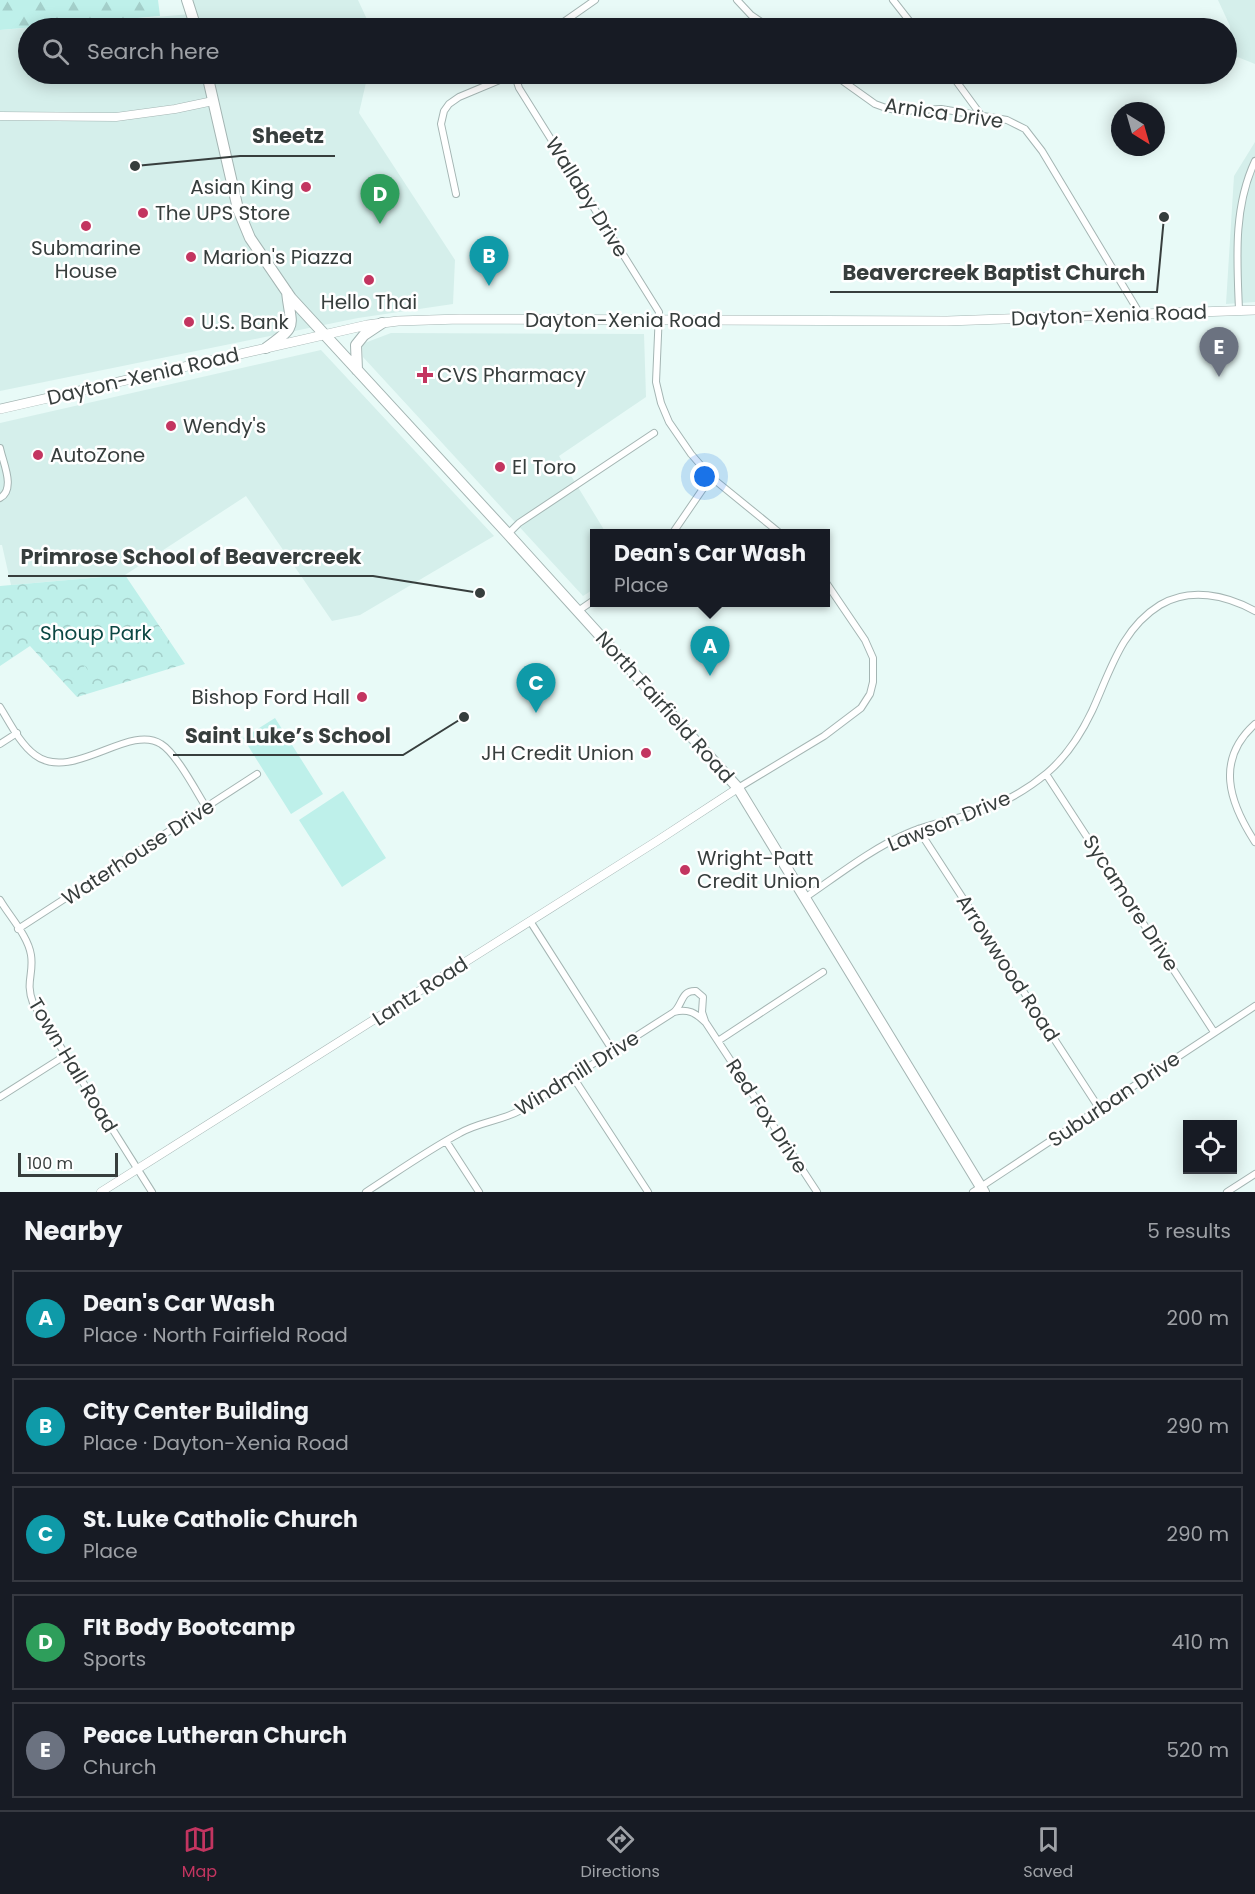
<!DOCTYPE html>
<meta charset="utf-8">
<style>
body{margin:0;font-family:Poppins,sans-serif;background:#242831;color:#f1f3f6}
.controls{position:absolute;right:18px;bottom:18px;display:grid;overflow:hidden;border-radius:0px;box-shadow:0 3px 15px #0003}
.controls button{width:54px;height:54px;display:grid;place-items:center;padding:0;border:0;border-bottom:2px solid #363941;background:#171b24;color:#f1f3f6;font:30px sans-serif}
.compass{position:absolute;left:1111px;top:102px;width:54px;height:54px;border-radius:50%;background:#171b24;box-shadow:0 3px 15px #0003;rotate:143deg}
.scale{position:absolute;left:18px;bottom:15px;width:100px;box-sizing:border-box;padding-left:6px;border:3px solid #373e3d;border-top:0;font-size:16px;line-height:21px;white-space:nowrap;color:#373e3d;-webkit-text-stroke:4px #fff;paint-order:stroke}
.you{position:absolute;left:705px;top:477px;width:21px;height:21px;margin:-15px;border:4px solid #fff;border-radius:50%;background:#1a73e8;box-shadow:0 0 0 9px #1a73e833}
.badge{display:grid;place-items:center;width:39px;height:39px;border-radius:50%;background:#c33560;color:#fff;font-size:20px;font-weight:700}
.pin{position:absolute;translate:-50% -50px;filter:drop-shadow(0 2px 3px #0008)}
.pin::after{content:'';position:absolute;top:32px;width:21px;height:18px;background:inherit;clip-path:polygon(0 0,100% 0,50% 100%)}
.popup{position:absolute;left:590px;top:529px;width:240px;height:78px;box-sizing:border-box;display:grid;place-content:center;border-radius:0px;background:#171b24;filter:drop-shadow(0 2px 4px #0005);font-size:20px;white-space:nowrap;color:#9ea1a6}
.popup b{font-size:22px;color:#f1f3f6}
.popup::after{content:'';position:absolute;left:50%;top:100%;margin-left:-12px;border:12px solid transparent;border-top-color:#171b24}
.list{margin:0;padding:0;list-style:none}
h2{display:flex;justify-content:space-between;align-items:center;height:78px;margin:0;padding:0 24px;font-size:26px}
h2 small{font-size:20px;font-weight:400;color:#9ea1a6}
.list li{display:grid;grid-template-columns:39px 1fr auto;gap:18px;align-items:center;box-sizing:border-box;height:96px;margin:0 12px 12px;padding:0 12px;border:2px solid #363941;border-radius:0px}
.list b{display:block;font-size:22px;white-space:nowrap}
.list p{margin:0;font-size:20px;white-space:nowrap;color:#9ea1a6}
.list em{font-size:20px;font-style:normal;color:#9ea1a6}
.icon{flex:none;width:33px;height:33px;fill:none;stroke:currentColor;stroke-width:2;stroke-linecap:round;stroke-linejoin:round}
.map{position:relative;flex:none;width:1255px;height:1192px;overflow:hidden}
.search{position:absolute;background:#171b24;box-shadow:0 3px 15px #0003;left:18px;right:18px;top:18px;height:66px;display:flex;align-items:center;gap:15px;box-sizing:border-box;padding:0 21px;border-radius:33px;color:#9ea1a6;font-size:22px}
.sheet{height:618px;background:#171b24}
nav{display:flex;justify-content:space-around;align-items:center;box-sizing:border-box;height:84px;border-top:2px solid #363941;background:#171b24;font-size:16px;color:#9ea1a6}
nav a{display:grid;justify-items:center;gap:3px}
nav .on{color:#c33560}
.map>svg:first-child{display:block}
.built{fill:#d5efeb}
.forest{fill:url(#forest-firs)}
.park{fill:url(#park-crowns)}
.garden{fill:#bef0ea}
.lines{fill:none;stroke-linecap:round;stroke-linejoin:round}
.minor-casing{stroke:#a4b5b3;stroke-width:8}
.tertiary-casing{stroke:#a4b5b3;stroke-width:9}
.secondary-casing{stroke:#a4b5b3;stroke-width:10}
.primary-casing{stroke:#a4b5b3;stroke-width:12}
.minor{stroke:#fff;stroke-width:6}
.tertiary{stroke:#fff;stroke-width:8}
.secondary{stroke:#fff;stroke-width:9}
.primary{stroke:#fff;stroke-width:10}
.poi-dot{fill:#c33560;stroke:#fff;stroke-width:2}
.labels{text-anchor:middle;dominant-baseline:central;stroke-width:5;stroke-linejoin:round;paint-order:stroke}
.street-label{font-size:20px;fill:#373e3d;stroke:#fff}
.poi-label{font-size:20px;fill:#373e3d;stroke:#fff;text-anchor:start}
.park-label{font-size:20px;fill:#0b4743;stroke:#fff}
.leader{fill:none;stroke:#373e3d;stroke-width:2}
.callout-dot{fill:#373e3d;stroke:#fff;stroke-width:2}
.callout-label{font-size:21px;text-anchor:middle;font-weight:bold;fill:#373e3d;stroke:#fff;stroke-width:5;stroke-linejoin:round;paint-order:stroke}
</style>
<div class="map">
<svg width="1255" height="1192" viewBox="0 0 1255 1192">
<defs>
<pattern id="forest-firs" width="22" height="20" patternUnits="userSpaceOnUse" patternTransform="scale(1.5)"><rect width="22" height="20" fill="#bef0ea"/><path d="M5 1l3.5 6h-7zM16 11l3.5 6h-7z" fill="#a4cfca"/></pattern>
<pattern id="park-crowns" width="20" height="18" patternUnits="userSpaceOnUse" patternTransform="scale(1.5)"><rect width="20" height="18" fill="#bef0ea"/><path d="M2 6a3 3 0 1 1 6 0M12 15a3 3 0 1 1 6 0" fill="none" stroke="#a4cfca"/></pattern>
</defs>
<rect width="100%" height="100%" fill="#e8faf7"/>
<!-- built -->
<path class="built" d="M187,0H358L371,28H28V74H368L359,113L455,260L453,304L358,318L0,391V30L191,14Z
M1218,0H1255V64L1230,54V26Z
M1255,142V302L1226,304L1234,176Z
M391,333L644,334L646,397L559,456L606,533L594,534V589L583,596L363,357L362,344Z
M321,350L494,536L360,615L332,621L246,496L125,575L11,585L2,545H0V423Z"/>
<!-- forest -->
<path class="forest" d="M0,0H158L160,16L0,30Z"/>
<!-- park -->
<path class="park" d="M125,575L185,664L77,697L30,646L0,666V586Z"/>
<!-- garden -->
<path class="garden" d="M85,666L93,678L79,687L71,674Z
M275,718L323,794L291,814L243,738Z
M343,791L386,858L342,887L299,820Z"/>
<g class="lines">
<!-- minor casing -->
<g class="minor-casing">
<path id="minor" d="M737,0L751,15L770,28
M893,0L915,28
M555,28L595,0
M518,74L517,82L519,88L659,312L656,382L661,403L669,422L691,454L711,477L781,534
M833,74L875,104L886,108L902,111L941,109L1007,120L1025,129L1042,151L1140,314
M951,74L981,115
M456,194L441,124L444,111L449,104L459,97L514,74
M1239,310C1237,260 1233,208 1255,161
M0,448C3,463 16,489 0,498
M508,534L519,523L654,433
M672,534L711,477
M578,611L594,600
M0,707C10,723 20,744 35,755C72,783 129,723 161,744C176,753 196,791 206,807
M1255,724C1215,760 1229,802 1255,842
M0,744L17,733
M1046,774L1214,1032
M738,788L824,736L861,708L870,694L873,682V658L865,640L825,581
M918,829L1099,1108
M806,897C837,876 871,849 906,834C930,823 955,820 980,811C1003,803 1028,789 1047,773C1067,756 1081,734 1092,711C1110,672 1121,629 1160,605C1190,587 1226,595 1255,611
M0,900C10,917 28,936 31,955C34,974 25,982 33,1003L152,1192
M530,921L613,1051
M18,929L257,774
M674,1012C683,1004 681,990 696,991L703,997L702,1012L705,1021
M718,1041L823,972
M573,1077L648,1192
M0,1097L66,1055
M446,1141L479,1192
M366,1192C397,1172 428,1150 460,1133C479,1122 501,1121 521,1110L674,1012C688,1008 696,1013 706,1023L817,1192
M973,1192L1255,1006
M1227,1192L1255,1174"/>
</g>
<!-- tertiary casing -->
<g class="tertiary-casing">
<path id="tertiary" d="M0,116L116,117L175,109L213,101
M101,1192L657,841L738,788"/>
</g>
<!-- secondary casing -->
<g class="secondary-casing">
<path id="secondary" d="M0,409L367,325L398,321L460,319L947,321L1255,310"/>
</g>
<!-- primary casing -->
<g class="primary-casing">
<path id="primary" d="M187,0L196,28
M207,74L238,209L250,238L291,298L508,534L738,788L984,1192
M266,348C299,324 291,329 287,292
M357,370L356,345L364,335L382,323"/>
</g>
<!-- minor -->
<use href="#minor" class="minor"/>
<!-- tertiary -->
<use href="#tertiary" class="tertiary"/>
<!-- secondary -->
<use href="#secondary" class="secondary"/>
<!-- primary -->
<use href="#primary" class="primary"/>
</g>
<!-- markers -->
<g class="poi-dot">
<circle cx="306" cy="187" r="6"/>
<circle cx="143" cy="213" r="6"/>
<circle cx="86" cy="226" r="6"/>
<circle cx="191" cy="257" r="6"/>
<circle cx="369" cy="280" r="6"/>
<circle cx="189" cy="322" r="6"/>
<path d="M422 366h6v6h6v6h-6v6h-6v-6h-6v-6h6z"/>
<circle cx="171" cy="426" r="6"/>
<circle cx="38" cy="455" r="6"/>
<circle cx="500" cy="467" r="6"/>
<circle cx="362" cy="697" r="6"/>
<circle cx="646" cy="753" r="6"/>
<circle cx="685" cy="870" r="6"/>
</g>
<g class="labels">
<!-- street labels -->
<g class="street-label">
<text transform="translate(944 113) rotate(8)">Arnica Drive</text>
<text transform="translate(587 197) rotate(58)">Wallaby Drive</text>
<text transform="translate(1109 315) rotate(-2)">Dayton-Xenia Road</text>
<text x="623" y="320">Dayton-Xenia Road</text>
<text transform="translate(143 376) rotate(-13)">Dayton-Xenia Road</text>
<text transform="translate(665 707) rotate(48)">North Fairfield Road</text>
<text transform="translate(949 821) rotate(-22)">Lawson Drive</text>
<text transform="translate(138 852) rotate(-33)">Waterhouse Drive</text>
<text transform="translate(1131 903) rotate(57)">Sycamore Drive</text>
<text transform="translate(1008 968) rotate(57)">Arrowwood Road</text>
<text transform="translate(420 991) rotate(-33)">Lantz Road</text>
<text transform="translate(73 1065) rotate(59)">Town Hall Road</text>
<text transform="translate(577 1073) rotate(-32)">Windmill Drive</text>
<text transform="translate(1114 1099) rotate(-34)">Suburban Drive</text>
<text transform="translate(767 1116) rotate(57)">Red Fox Drive</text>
</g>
<!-- poi labels -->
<g class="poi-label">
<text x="294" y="187" text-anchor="end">Asian King</text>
<text x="155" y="213">The UPS Store</text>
<text x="86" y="248" text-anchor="middle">Submarine<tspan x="86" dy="23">House</tspan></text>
<text x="203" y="257">Marion's Piazza</text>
<text x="369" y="302" text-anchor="middle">Hello Thai</text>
<text x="201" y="322">U.S. Bank</text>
<text x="437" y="375">CVS Pharmacy</text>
<text x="183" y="426">Wendy's</text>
<text x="50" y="455">AutoZone</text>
<text x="512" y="467">El Toro</text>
<text x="350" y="697" text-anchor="end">Bishop Ford Hall</text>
<text x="634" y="753" text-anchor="end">JH Credit Union</text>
<text x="697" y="858">Wright-Patt<tspan x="697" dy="23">Credit Union</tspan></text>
</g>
<!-- park labels -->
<g class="park-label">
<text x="96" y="633">Shoup Park</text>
</g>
</g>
<!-- callouts -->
<path class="leader" d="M135 166L240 156H335M1164 217L1157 292H830M480 593L373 576H8M464 717L403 755H173"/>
<g class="callout-dot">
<circle cx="135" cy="166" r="6"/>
<circle cx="1164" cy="217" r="6"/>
<circle cx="480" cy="593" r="6"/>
<circle cx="464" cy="717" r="6"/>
</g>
<g class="callout-label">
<text x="288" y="143">Sheetz</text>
<text x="994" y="280">Beavercreek Baptist Church</text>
<text x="191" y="564">Primrose School of Beavercreek</text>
<text x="288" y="743">Saint Luke’s School</text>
</g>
</svg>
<div class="controls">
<button><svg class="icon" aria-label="locate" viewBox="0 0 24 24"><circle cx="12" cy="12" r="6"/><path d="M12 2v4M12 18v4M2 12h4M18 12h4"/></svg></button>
</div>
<svg class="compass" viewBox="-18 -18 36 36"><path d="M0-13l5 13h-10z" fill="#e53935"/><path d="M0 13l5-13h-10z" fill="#9ea1a6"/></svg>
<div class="scale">100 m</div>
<div class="you"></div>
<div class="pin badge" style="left:710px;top:676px;background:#0f9aa8">A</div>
<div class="popup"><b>Dean's Car Wash</b>Place</div>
<div class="pin badge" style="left:489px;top:286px;background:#0f9aa8">B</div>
<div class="pin badge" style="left:536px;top:713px;background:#0f9aa8">C</div>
<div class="pin badge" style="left:380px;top:224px;background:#2e9e5b">D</div>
<div class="pin badge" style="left:1219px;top:377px;background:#6b7280">E</div>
<div class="search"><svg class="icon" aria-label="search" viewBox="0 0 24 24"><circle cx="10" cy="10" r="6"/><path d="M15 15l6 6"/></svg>Search here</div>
</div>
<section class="sheet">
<h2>Nearby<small>5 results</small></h2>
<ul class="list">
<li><span class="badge" style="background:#0f9aa8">A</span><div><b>Dean's Car Wash</b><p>Place · North Fairfield Road</p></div><em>200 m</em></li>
<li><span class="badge" style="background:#0f9aa8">B</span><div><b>City Center Building</b><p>Place · Dayton-Xenia Road</p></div><em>290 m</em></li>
<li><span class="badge" style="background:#0f9aa8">C</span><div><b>St. Luke Catholic Church</b><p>Place</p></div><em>290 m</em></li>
<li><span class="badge" style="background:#2e9e5b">D</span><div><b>FIt Body Bootcamp</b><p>Sports</p></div><em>410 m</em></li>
<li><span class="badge" style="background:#6b7280">E</span><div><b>Peace Lutheran Church</b><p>Church</p></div><em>520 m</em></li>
</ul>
</section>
<nav>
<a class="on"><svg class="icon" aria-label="map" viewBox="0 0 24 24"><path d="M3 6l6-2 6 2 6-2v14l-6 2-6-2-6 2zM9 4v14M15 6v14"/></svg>Map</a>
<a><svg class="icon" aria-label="directions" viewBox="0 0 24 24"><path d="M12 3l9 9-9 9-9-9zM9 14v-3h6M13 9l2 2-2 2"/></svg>Directions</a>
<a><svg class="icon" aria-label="saved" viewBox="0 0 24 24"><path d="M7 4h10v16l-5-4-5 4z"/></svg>Saved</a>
</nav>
